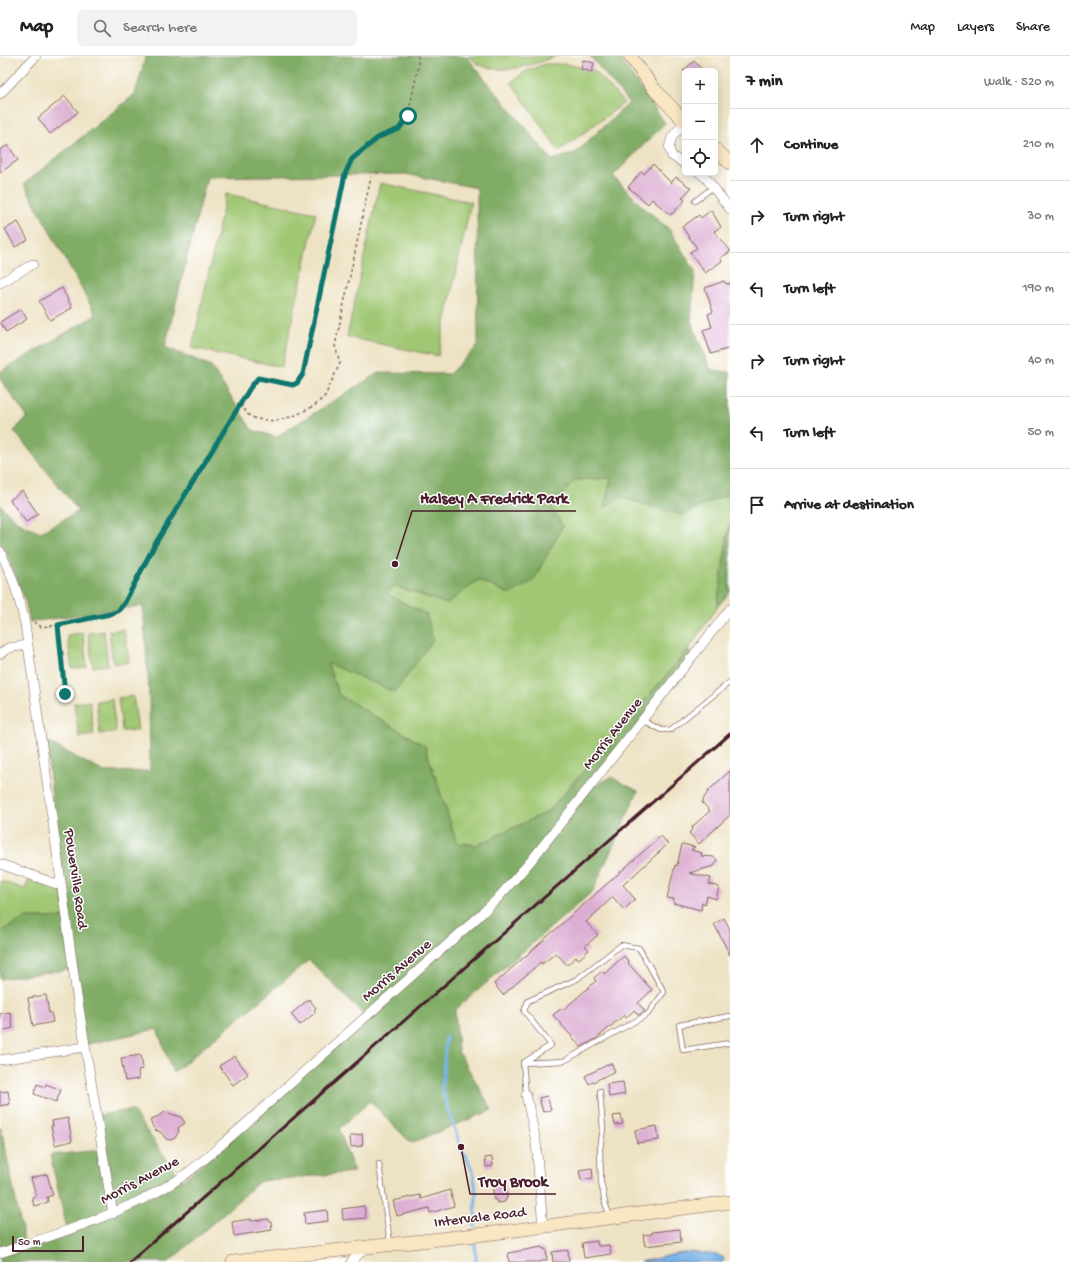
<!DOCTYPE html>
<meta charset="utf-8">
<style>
body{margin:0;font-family:"Gochi Hand",sans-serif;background:#f2f2f2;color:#222}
.controls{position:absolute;right:12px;top:12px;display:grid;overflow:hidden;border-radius:6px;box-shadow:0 2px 10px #0003}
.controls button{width:36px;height:36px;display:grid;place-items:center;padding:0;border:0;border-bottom:1px solid #e0e0e0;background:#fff;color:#222;font:20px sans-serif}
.scale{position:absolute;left:12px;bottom:10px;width:72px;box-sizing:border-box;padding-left:4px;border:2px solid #4a1f2b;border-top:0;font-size:11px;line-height:14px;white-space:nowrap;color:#4a1f2b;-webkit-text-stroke:3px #fff;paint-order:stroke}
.stop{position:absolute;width:12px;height:12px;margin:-9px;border:3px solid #0f766e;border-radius:50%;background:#fff}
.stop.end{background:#0f766e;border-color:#fff;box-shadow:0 1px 4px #0008}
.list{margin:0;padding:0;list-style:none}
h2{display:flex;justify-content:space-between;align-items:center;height:52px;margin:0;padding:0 16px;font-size:17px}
h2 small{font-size:13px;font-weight:400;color:#767676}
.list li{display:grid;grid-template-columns:26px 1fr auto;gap:12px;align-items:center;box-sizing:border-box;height:72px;padding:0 16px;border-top:1px solid #e0e0e0}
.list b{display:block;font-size:15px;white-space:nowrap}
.list em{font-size:13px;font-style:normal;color:#767676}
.icon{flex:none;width:22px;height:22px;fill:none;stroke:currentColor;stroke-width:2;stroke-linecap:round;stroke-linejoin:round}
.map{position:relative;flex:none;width:730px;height:1206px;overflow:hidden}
header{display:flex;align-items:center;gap:24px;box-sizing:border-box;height:56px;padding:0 20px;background:#fff;border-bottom:1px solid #e0e0e0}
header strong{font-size:19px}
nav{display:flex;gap:22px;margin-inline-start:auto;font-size:14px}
.search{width:280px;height:36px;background:#f2f2f2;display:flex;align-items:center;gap:10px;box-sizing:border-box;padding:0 14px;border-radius:6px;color:#767676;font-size:15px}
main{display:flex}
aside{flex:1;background:#fff}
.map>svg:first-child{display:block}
.green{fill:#a0c773;stroke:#75734f}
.forest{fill:#80ac65;stroke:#656648;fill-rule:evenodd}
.water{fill:#78b5eb;stroke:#616a8b}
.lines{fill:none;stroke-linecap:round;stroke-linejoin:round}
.stream{stroke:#78b5eb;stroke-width:3}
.building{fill:#dcaed3}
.lane-casing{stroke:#836360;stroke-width:6}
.street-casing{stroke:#836360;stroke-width:10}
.secondary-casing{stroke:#836360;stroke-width:14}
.path{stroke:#836360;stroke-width:1.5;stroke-dasharray:3 3;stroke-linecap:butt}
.lane{stroke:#fff;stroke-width:4.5}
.street{stroke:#fff;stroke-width:9}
.secondary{stroke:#f9e7c3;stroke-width:13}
.rail{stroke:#4a1f2b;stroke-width:3}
.route{stroke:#0f766e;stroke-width:5}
.labels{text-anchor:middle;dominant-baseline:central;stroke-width:3;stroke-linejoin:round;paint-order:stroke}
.street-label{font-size:15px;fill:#4a1f2b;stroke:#fff}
.leader{fill:none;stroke:#4a1f2b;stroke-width:1.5}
.callout-dot{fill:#4a1f2b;stroke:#fff;stroke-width:1.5}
.callout-label{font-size:16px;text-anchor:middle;font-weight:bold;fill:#4a1f2b;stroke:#fff;stroke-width:3;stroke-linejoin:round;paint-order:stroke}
</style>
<header>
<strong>Map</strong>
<div class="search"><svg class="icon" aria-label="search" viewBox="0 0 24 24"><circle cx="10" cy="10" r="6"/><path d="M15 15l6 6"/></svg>Search here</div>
<nav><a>Map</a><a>Layers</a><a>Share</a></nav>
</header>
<main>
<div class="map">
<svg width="730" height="1206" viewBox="0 0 730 1206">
<rect width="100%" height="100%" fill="#fff"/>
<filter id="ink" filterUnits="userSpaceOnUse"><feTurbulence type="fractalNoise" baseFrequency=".025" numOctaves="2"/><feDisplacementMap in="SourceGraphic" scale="8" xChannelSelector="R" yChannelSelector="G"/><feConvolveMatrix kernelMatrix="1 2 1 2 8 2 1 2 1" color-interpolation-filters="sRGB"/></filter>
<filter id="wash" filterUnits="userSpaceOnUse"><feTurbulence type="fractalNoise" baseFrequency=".012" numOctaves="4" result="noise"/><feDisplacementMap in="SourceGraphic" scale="16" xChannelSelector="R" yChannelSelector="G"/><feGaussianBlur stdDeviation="0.9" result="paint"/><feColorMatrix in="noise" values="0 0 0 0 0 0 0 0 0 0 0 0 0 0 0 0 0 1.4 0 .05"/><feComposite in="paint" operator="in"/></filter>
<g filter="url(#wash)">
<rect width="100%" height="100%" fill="#ede2c3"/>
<!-- green -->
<path class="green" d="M468,0H556C533,9 502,20 478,8C475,6 471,2 468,0Z
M545,8H565L594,14L624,47L559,95L511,26L526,15Z
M380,127L471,146L438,300L347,281Z
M226,138L316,157L282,311L192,292Z
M611,422L605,451L620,441L681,459L730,437V463L717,551L688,594L549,755L477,789L457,787L425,690L339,639L327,607L395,635L427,559L387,538L395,530L447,548L478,524L510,538L551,452L575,424Z
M124,573L129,606L113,608L109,575Z
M104,575L108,609L93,611L88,577Z
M83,577L87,611L72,613L67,579Z
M133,640L138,674L122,675L118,642Z
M112,643L116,676L100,678L96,645Z
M90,645L94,679L79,681L74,647Z
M0,825L25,833L28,825L61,830L66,862H25L0,876Z"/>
<!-- forest -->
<path class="forest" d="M146,0H466L552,104L575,97L629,47L590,0H618L665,67L613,120L640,148L669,173L695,215L691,265L711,314L730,316V437L681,459L620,441L605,452L611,422L575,424L551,452L563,470L533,525L510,538L478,524L447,548L395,530L387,538L427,559L433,584L395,636L327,607L339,639L425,690L457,787L477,789L549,755L688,594L696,606L579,738L611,721L638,735L593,835L455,954L458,995L492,1054L411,1087L370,1045L339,1073L354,1116L260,1125L169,1206H0V1072H1L25,1189L68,1177L50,1099L103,1094L97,1059L132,1054L182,1125L366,961L309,904L173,1017L157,973L83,989L72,913L0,923V876L25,862H65L46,685L104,716L150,715L149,634L143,550L30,566L25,544L7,498L0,487V449L18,466L41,476L79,455L14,375L27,361L0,323V316L96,259L24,128L135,38ZM406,118L477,132L478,290L449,318L378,317L276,381L252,374L211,310L165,291L207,121Z
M730,463V536L717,551Z"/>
<!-- water -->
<path class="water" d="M690,1196L718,1199L724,1202L723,1206H640L675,1198Z"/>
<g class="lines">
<!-- stream -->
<path class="stream" d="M446,981L442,1032L450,1060L461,1091L473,1115L476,1136L475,1171
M475,1185L476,1206"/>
</g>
<g id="blocks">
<!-- building -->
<path class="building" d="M583,4L594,7L592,16L581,13Z
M694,5L704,15H683Z
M65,40L78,56L50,78L38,62Z
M8,89L18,104L0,117V94Z
M653,108L671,127L676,121L691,132L682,142L685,144L672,158H669L652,143L648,148L628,131L642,115L644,118Z
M711,154L721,171L714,175L724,188H725L730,194V196L720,202L722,205L705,217L690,196L697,192L682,171L699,159L701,162Z
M18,166L28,184L15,191L5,173Z
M724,225L726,228L730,227V292L711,298L703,274L712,271L708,258L713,256L705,232Z
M62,232L72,252L50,264L39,245Z
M21,253L27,263L6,276L0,266Z
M22,435L38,458L26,466L10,444Z
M730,715V759L699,788L689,777L693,773L692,771L710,755L702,746L709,734Z
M661,780L668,788L623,829L635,843L624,854L613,841L586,866L598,879L585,890L589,894L579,903L576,901L567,909L556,897L542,908L541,906L503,939L494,928Z
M682,788L695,791L691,794L702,797L701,800L714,801L717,804L714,810L689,817L711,822L709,828L719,831L716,843L707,840L705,848L702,847L701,854L673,847L674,843L667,842L675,809L677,810Z
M724,862L730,873V899L714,868Z
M624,900L629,906L628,907L652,934L638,947L645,955L638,959L634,954L626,962L624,959L597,982L581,991L553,959L562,952L563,954L596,925L594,922L602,915L604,918Z
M46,939L49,957L51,956L53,966L33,970L28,942Z
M309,943L316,952L314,954L316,956L300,969L291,958Z
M10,956L13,972L0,975V958Z
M141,999L143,1013L138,1014L139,1023L125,1025L121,1002Z
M235,1000L248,1018L233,1029L219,1010Z
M611,1007L615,1015L589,1028L585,1020Z
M623,1026L625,1038L609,1041L607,1028Z
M37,1028L45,1031L46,1028L61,1034L56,1046L34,1038Z
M8,1035L10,1048L0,1050V1036Z
M547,1040L551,1054L543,1056L539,1042Z
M165,1056L181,1061L185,1067L178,1072L179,1075L175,1082L170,1084L166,1083L161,1076L155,1074L150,1065Z
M621,1059L623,1068L615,1069L613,1060Z
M68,1062L72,1085L55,1089L51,1070H53L52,1065Z
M657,1070L659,1084L637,1087L635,1074Z
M362,1078L363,1088H361L362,1090L351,1091L350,1080Z
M492,1101L493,1110L486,1111L485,1102Z
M592,1112L593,1122L581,1124L579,1114Z
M47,1118L53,1139L47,1141L48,1146L34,1150L32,1141L36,1140L31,1122Z
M500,1123L501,1129H505L507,1143L505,1144V1146L497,1147L496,1143L494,1144L492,1124Z
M450,1134L454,1150L430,1157L429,1152L397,1160L393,1145L420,1139L421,1143Z
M364,1150L366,1162L343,1164L342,1153Z
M327,1154L328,1165L305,1168L304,1157Z
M251,1163V1165L269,1163V1166H271L272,1174L234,1180L232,1166Z
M680,1173L681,1186L645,1190L643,1179L652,1178V1176Z
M597,1185L598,1190L609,1189L611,1198L584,1202L582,1187Z
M542,1191L543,1193H546L547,1204L539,1206H509L508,1197Z
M568,1194L569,1206H553L552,1196Z"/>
</g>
</g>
<g filter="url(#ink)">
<use href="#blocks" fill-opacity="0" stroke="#836360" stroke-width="1"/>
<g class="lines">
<!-- lane casing -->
<g class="lane-casing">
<path id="lane" d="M695,145L713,131
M642,664L661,674H670L730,626
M730,960L679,969L683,994L730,987
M523,1007L564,1005L648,958L664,936L639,892L621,889L577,923L528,945L524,955L551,989L523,1007L526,1038
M600,1035L603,1073L600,1093L601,1126L605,1147L610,1160
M379,1108L390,1187"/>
</g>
<!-- street casing -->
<g class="street-casing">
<path id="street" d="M0,38L36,0
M685,66L672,81L669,92L672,100L685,108
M700,117L706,122L730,153
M0,227L33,208
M0,495C13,521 19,540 25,568L77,940L113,1158
M0,598L8,592L28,589
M0,808L62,830
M0,1004L85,991
M526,1038L536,1086L543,1171
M0,1197C58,1178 118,1159 171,1128C191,1116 209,1100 226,1085L476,863L497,843L530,806L730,553
M351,1206L366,1191"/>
</g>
<!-- secondary casing -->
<g class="secondary-casing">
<path id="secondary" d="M630,0L655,34L685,66
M715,93L730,107
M233,1206L493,1177L730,1146"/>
</g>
<!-- path -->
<path class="path" d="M241,348L247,358L256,363L276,365L294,360L314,350L325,340L340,307L335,290L371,121
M34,567H37L41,571L58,569L110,558L118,555L125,546L154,490L250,332L259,322L293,329L297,327L303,318L345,119L352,103L379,81L399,73L408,60L418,11V0
M58,569L65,639"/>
<!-- lane -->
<use href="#lane" class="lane"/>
<!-- street -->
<use href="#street" class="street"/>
<!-- secondary -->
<use href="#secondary" class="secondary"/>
<!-- rail -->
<path class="rail" d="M130,1206L730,678"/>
</g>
</g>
<g class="lines" filter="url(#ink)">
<!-- route -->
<path class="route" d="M65,638L58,569L110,558L118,555L125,546L154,490L250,332L258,322L293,329L297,327L303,318L345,118L352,103L379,81L399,73L408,60"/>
</g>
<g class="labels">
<!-- street labels -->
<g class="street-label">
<text transform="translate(613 678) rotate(-52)">Morris Avenue</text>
<text transform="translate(75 823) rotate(82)">Powerville Road</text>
<text transform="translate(397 915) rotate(-41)">Morris Avenue</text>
<text transform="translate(140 1125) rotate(-28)">Morris Avenue</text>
<text transform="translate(480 1162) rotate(-7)">Intervale Road</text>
</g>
</g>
<!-- callouts -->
<path class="leader" d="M395 508L412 455H576M461 1091L470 1138H556"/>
<g class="callout-dot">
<circle cx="395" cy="508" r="4"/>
<circle cx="461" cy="1091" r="4"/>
</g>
<g class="callout-label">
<text x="494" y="447">Halsey A Fredrick Park</text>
<text x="513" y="1130">Troy Brook</text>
</g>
</svg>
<div class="controls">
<button>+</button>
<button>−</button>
<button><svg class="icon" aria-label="locate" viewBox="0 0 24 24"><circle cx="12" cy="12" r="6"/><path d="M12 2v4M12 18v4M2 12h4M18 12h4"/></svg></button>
</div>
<div class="scale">50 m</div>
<div class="stop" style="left:408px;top:60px"></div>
<div class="stop end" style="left:65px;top:638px"></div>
</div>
<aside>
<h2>7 min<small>Walk · 520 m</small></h2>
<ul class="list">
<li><svg class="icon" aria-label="ahead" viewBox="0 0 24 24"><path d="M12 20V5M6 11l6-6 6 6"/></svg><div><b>Continue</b></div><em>210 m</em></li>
<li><svg class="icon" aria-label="right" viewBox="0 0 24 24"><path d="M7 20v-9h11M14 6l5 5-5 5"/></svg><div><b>Turn right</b></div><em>30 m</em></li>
<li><svg class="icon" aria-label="left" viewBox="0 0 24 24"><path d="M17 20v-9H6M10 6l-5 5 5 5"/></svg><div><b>Turn left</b></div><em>190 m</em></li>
<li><svg class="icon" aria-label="right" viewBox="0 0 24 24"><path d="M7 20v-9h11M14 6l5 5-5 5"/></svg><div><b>Turn right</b></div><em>40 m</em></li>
<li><svg class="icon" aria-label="left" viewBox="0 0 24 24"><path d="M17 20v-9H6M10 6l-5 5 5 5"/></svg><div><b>Turn left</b></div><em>50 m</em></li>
<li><svg class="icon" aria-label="arrive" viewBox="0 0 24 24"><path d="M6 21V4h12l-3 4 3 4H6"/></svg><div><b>Arrive at destination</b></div></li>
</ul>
</aside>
</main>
